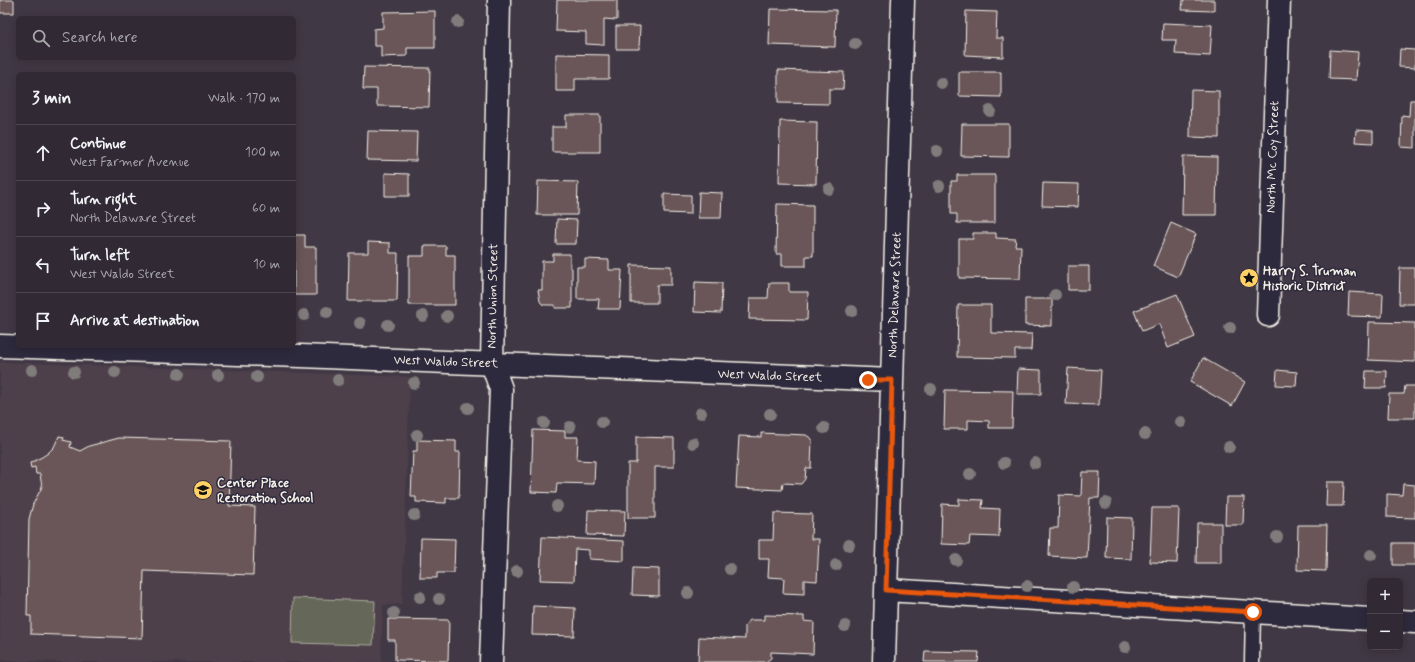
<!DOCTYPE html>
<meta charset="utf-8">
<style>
body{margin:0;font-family:Mynerve,sans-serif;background:#3d3640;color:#f1f3f6}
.controls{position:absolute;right:12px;bottom:12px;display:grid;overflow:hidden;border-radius:6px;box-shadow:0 2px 10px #0003}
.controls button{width:36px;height:36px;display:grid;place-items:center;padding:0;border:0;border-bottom:1px solid #4c464f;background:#312a34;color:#f1f3f6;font:20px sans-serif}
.stop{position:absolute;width:12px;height:12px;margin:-9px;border:3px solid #ea580c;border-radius:50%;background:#fff}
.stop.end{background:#ea580c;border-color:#fff;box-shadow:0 1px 4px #0008}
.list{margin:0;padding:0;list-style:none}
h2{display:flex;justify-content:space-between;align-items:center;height:52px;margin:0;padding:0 16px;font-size:17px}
h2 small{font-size:13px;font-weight:400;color:#a8a7ac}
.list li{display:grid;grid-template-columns:26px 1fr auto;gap:12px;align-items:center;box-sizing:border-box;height:56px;padding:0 16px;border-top:1px solid #4c464f}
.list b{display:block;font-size:15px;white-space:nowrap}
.list p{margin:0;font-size:13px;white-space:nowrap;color:#a8a7ac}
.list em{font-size:13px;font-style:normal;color:#a8a7ac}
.icon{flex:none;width:22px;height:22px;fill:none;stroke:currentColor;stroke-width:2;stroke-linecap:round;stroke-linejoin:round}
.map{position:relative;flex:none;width:1415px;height:662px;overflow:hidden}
.search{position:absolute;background:#312a34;box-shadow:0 2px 10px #0003;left:16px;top:16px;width:280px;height:44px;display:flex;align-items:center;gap:10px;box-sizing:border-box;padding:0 14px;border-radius:6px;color:#a8a7ac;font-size:15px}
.panel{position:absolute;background:#312a34;box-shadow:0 2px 10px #0003;left:16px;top:72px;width:280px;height:276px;border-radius:6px}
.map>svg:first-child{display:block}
.built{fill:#4e414b}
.green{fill:#656758;stroke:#acaca0}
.building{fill:#6b5759;stroke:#f4f1e8}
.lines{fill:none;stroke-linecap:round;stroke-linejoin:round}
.lane-casing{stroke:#f4f1e8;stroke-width:17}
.street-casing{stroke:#f4f1e8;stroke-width:25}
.lane{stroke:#2f2a3d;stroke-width:14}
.street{stroke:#2f2a3d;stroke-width:22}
.tree{fill:#807c7b}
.route{stroke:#ea580c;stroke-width:5}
.labels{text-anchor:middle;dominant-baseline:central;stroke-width:3;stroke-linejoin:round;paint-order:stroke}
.street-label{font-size:13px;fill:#f4f1e8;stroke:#2f2a3d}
.poi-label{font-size:13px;font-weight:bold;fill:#f4f1e8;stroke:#2f2a3d;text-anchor:start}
</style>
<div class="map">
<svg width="1415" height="662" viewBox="0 0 1415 662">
<rect width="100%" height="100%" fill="#413845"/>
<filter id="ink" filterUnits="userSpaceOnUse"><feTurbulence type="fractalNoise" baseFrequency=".025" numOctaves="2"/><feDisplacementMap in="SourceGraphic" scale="8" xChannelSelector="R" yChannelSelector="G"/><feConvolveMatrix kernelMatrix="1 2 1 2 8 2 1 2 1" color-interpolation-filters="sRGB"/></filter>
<g filter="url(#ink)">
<!-- built -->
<path class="built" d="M0,362L410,377L402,604L383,605L381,662H65L0,660Z"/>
<!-- green -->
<path class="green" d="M293,598L375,601L373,645L292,643Z"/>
<!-- building -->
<path class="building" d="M0,0H14V13H0Z
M557,0H617V20L604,19V45L586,44V32L556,31Z
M1183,0H1214V11L1182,10Z
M770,9L836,10L835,47L769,45Z
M435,11V48H407V56L381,57V46H374V29L383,28V12Z
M966,11L997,12L996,38H1003V57L965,55Z
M1163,23L1212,25L1210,56L1175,54L1176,40H1162Z
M616,26H640L639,49H616Z
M1400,49L1415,50V68L1399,67Z
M1330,50L1358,52L1356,80L1329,79Z
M556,54L609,55V79H575V91H556Z
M364,67L430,68L429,107L377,106V89H363Z
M778,70L844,72L843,89H829V104L778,103Z
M959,72H1001V97L959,96Z
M1191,90L1219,91V138L1190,137Z
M1410,100H1415V148L1401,147L1402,115L1409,116Z
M566,115H600V152H552V127H566Z
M780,121L817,122L816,184L779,183Z
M962,124H1009V157L961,156Z
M1356,130L1373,131V143L1355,142Z
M368,131L417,132L416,161L367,160Z
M1183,156L1217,157L1216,215H1182Z
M385,173L409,174V196H385Z
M957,175H995V223H957V214H951V181H957Z
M538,181L578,182L577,215H537Z
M1043,183L1079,184L1078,207L1042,206Z
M699,192L722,193L721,218H698Z
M664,194L691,195V214L664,213Z
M777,204L813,205V256H806V266H782V254H776Z
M557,219L577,220L576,244H556Z
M1171,223L1196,234L1178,277L1153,266Z
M973,233H996V238L1016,239L1015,246H1021L1020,279L959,278V239H973Z
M294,235H305V247H316V295H294Z
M368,242L390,243V253H398L397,301H348L349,253H368Z
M424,246H446V255H455V305H409V256H424Z
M553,254H570V268H572V308H555V305H546L542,304L540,301L538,290H542V261H553Z
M585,259L609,260V270H622L620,309H598L599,299H577V267H585Z
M631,265L671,266V285H657V303H631Z
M1068,266H1089V290H1068Z
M1400,268H1415V304H1399Z
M695,282L722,283L721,313L694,312Z
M769,283H789V292H808L807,320L749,319L750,298H768Z
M1349,292L1383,294L1382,317L1348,316Z
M1177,294L1195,337L1168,348L1159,324L1142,331L1134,311Z
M1025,299H1052V326L1025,325Z
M958,305H991V333L1032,334L1031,350H1015V358L957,357Z
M1369,322L1415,323V362L1368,360Z
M1203,358L1245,382L1232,406L1190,382Z
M1068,368L1101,370L1099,405L1066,404Z
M1018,369L1041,370V394H1017Z
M1277,370L1297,372L1296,386L1276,385Z
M1366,371H1387L1386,388H1365Z
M1405,386H1415V418H1388L1389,394H1404Z
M945,390L1013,391L1012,428H989V421L968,420V429H944Z
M533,430L565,431V437H578L577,460L595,461L594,484L557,483L556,493L531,492Z
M761,433L806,435L812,439L811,468H806L805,479L801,484L783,483L782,490L736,488L739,436L761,437Z
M59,436L64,437L63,440L71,442L70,447L80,451L89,446L119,438L231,441L229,506L255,507L253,575L144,571L142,638L31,634V616H27L29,519L33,504L42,487L40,474H36L35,467L31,468L30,463L42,457L48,453L54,447Z
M636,437L674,438V467H655V518H628V463H636Z
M417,440L456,441V452H460L459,498H446V503L416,502V497H411L413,451H417Z
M1082,472H1100L1099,498H1090L1087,558L1049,556L1050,528H1058L1059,495L1081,496Z
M1327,482H1344L1343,506H1326Z
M1403,484L1415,485V518L1387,517V494L1402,495Z
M1226,497H1244L1243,525H1225Z
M959,499L983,500L982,508L1000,509L999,537L970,536L969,545L941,544L942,504L959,505Z
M1152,508H1179L1177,563L1150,562Z
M588,510L625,511L624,536L587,535Z
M774,513L812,514L811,539H819L817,581L804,580V594L783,593L784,578L768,577L769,559H759V540H773Z
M1107,517L1132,518L1131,559L1106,558Z
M1197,523H1221V563H1196Z
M1298,525H1327L1326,571L1297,570Z
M542,537L624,541V561L589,559V550L575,549L574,581L540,580Z
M421,538L455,539L454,573H437V578H420Z
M1393,543H1415V565H1393Z
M633,568L659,569V596L632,595Z
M533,606L575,608L574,636L532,635Z
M764,615L804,616V621L814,622L813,654L771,652V658L766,662H698L699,637L745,639V626L750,620H764Z
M388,619L449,620L448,661L395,660V640H388Z
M925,651L979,652L978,662H924Z"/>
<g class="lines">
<!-- lane casing -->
<g class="lane-casing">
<path id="lane" d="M1252,662L1253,612"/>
</g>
<!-- street casing -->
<g class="street-casing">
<path id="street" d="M1268,315L1279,0
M0,346L301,356L892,380
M886,590L1370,619
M1400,621L1415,622
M491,662L501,389L492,364L499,0
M884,662L903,0"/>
</g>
<!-- lane -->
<use href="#lane" class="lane"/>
<!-- street -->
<use href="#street" class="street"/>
</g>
<!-- trees -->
<g class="tree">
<circle cx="458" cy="22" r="6"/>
<circle cx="855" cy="44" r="6"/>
<circle cx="941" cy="83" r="6"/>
<circle cx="990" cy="111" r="6"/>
<circle cx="937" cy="151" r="6"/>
<circle cx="939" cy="186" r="6"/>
<circle cx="829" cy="189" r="6"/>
<circle cx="1055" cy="295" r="6"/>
<circle cx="852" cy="311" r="6"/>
<circle cx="327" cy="312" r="6"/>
<circle cx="304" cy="315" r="6"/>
<circle cx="423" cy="316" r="6"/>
<circle cx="447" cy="316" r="6"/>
<circle cx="360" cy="323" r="6"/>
<circle cx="388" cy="325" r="6"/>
<circle cx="1230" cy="328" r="6"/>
<circle cx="32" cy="370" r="6"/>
<circle cx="74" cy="372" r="6"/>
<circle cx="115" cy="372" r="6"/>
<circle cx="179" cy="374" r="6"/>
<circle cx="218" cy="375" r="6"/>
<circle cx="257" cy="377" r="6"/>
<circle cx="338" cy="380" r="6"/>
<circle cx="414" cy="383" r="6"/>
<circle cx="931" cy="389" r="6"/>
<circle cx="468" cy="408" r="6"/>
<circle cx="701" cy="413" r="6"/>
<circle cx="770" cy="414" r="6"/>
<circle cx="602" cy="422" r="6"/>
<circle cx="1181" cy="422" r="6"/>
<circle cx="544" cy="423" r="6"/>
<circle cx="570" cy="427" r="6"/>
<circle cx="824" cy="428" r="6"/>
<circle cx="1145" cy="434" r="6"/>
<circle cx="417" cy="435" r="6"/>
<circle cx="693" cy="443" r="6"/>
<circle cx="1229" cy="447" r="6"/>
<circle cx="1004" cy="463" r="6"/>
<circle cx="1035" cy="463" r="6"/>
<circle cx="970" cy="474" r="6"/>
<circle cx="1106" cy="503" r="6"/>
<circle cx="557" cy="506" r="6"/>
<circle cx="414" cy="515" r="6"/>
<circle cx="1277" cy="537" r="6"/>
<circle cx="849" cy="545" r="6"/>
<circle cx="1371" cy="555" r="6"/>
<circle cx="956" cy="560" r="6"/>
<circle cx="836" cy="565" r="6"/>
<circle cx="730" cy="569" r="6"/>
<circle cx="517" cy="571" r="6"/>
<circle cx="1027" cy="586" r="6"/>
<circle cx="1073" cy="587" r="6"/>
<circle cx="688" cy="593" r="6"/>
<circle cx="420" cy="597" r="6"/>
<circle cx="439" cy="599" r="6"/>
<circle cx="394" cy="613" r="6"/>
<circle cx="845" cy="626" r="6"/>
<circle cx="1125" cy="647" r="6"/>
</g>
</g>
<g class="lines" filter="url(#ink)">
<!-- route -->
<path class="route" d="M868,380H892L886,590L1253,612"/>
</g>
<!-- icons -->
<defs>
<g id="sight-disc" transform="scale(1)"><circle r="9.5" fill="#ffd166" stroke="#2f2a3d"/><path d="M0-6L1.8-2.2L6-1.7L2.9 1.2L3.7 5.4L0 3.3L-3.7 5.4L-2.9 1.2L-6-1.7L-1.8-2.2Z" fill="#111"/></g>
<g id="school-disc" transform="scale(1)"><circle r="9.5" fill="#ffd166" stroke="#2f2a3d"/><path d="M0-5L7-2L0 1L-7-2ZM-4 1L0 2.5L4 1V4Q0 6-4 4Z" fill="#111"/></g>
</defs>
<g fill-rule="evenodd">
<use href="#sight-disc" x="1249" y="278"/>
<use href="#school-disc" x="203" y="490"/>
</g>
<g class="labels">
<!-- street labels -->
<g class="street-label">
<text transform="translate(1273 157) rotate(-88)">North Mc Coy Street</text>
<text transform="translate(895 295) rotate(-88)">North Delaware Street</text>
<text transform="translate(493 296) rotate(-89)">North Union Street</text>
<text transform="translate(446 362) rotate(2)">West Waldo Street</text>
<text transform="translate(770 376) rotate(2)">West Waldo Street</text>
</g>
<!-- poi labels -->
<g class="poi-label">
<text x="1263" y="271">Harry S. Truman<tspan x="1263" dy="15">Historic District</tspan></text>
<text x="217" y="483">Center Place<tspan x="217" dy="15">Restoration School</tspan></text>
</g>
</g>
</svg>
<div class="controls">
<button>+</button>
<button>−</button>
</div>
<div class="stop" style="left:1253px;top:612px"></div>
<div class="stop end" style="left:868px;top:380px"></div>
<div class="search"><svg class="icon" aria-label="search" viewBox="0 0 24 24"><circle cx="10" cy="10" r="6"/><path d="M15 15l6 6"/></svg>Search here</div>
<section class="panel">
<h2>3 min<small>Walk · 170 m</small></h2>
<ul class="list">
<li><svg class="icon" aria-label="ahead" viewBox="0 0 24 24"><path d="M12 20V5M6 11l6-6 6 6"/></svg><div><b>Continue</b><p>West Farmer Avenue</p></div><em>100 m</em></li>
<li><svg class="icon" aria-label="right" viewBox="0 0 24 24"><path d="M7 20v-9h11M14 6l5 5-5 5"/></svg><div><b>Turn right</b><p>North Delaware Street</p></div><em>60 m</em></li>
<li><svg class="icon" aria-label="left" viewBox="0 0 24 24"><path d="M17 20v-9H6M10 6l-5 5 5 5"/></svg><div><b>Turn left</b><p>West Waldo Street</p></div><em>10 m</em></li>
<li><svg class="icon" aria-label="arrive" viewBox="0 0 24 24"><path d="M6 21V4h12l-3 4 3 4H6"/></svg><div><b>Arrive at destination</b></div></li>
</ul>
</section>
</div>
